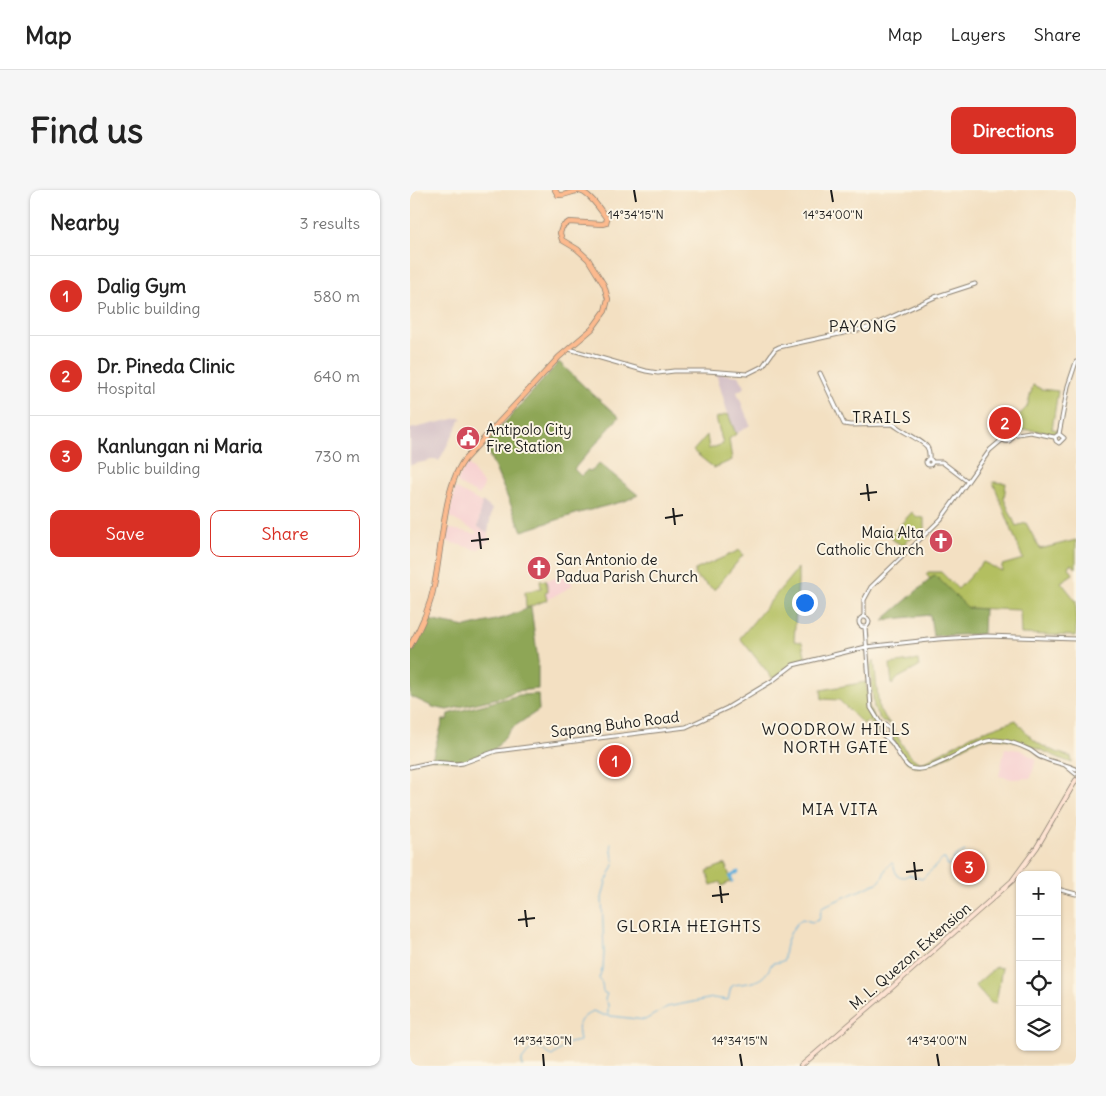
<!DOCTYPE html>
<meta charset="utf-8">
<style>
body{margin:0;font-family:Delius,sans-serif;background:#f6f6f6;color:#222}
.controls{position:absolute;right:15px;bottom:15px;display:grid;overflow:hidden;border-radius:10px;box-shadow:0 1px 4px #0004}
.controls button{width:45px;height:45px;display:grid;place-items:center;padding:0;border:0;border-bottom:1px solid #e0e0e0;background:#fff;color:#222;font:25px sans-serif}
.you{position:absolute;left:394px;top:412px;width:18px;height:18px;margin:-12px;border:4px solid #fff;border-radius:50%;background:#1a73e8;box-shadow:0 0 0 8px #1a73e833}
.badge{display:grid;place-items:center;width:32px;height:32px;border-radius:50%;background:#d93025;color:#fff;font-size:16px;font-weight:700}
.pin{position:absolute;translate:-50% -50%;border:2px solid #fff;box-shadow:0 1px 5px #0006}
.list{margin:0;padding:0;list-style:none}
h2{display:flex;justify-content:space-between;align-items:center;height:65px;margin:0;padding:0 20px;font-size:21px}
h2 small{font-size:16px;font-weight:400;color:#767676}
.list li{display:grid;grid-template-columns:32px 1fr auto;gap:15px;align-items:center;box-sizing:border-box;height:80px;padding:0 20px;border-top:1px solid #e0e0e0}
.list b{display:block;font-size:19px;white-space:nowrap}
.list p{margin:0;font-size:16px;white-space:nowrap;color:#767676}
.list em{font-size:16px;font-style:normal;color:#767676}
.actions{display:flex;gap:10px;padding:15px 20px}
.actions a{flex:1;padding:11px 0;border:1px solid #d93025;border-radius:10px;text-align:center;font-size:18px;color:#d93025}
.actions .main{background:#d93025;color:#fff}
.icon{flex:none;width:28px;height:28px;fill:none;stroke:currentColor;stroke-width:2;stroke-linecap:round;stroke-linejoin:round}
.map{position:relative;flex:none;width:666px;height:876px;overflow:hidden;border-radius:10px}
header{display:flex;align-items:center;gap:30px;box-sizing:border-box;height:70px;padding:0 25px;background:#fff;border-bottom:1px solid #e0e0e0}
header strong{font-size:24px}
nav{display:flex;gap:28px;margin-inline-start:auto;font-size:18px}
.intro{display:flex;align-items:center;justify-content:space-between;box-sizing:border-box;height:120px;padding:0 30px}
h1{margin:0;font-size:35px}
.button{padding:12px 22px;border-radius:10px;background:#d93025;color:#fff;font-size:18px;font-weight:700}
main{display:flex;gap:30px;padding:0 30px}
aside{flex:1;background:#fff;border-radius:10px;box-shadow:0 1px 4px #0004}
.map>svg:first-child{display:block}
.built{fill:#f7cfd0}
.industrial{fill:#d2bdc5}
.green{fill:#b3bf61;stroke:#686e3e}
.forest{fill:#8ea657;stroke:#55613a}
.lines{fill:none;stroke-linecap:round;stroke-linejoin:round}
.stream{stroke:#62afdb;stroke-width:1}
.canal{stroke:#62afdb;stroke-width:3}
.tertiary-casing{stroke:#887e6f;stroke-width:5}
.secondary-casing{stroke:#887e6f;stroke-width:5.5}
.primary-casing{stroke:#887e6f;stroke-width:6}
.tertiary{stroke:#fff;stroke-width:3}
.secondary{stroke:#fee3d2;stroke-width:4}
.primary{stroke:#fcba8e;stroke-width:4.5}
.ticks{fill:none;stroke:#1c1c1c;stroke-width:2}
.labels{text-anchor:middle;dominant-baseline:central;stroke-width:4;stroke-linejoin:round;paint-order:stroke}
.poi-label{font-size:15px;fill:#1c1c1c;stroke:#fcf5e5;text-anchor:start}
.street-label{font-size:15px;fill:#1c1c1c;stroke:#fcf5e5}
.neighbourhood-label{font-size:16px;letter-spacing:1px;fill:#1c1c1c;stroke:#fcf5e5}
.ticks-label{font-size:12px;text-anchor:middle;fill:#1c1c1c;stroke:#fcf5e5;stroke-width:4;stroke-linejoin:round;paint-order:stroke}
</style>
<header>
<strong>Map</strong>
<nav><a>Map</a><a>Layers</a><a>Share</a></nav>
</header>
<div class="intro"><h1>Find us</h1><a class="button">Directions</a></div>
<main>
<aside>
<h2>Nearby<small>3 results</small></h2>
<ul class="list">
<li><span class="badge">1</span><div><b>Dalig Gym</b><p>Public building</p></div><em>580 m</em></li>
<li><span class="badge">2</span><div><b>Dr. Pineda Clinic</b><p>Hospital</p></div><em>640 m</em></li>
<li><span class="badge">3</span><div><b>Kanlungan ni Maria</b><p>Public building</p></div><em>730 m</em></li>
</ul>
<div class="actions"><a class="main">Save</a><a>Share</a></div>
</aside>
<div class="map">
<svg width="666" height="876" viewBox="0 0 666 876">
<rect width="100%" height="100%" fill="#fcf5e5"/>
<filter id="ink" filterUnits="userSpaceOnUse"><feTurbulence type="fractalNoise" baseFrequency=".02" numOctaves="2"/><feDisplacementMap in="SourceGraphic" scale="10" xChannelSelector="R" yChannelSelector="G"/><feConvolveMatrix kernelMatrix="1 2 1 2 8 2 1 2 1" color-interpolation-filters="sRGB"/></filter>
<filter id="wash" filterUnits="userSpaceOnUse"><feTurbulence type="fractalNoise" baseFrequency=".0096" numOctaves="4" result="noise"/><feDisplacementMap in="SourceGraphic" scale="20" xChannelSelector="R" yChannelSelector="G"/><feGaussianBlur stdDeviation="1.12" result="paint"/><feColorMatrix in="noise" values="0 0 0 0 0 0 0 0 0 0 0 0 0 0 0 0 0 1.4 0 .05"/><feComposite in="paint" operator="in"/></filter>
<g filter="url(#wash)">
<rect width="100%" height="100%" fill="#f3e0c2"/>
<!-- built -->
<path class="built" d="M58,273L74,295L69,305L47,293L50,284Z
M45,298L72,313L68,337L78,343V348L80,349L68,360L35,351L37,338L66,344L67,342L39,327Z
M160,382L162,396L137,410L135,401H138L136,390L150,387Z
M595,558L610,560L626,569L621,588L602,589L589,586Z"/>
<!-- industrial -->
<path class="industrial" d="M306,183L329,186L335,197L327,202L340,235L326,244L318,224Z
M52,227L29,271L26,269L0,275V239Z
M72,311L82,319L78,343L68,337Z"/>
<!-- green -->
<path class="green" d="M623,195L631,199L648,201L642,239L649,240L644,243L620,240H597L596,238L617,217Z
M318,224L326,244L319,249L322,270L304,278L283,261L297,245L299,259L313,254L306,228Z
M583,292L596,293L594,309L606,336L616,333L630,359L666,350V378L661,374L658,376L663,384L651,392L666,411V446L611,444L610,420L558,418L525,385L520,389L516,384L518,382H531L548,399L573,372L592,381V375L613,369Z
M502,322L507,327L514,328V339L509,345L506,344L504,347L497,350L493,356L483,350L481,345Z
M330,360L333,365L305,399H303L284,385L285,380Z
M388,378V392L384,451L392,452L396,469L386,472L363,489L330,448Z
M136,390L138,401L135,402L137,410L116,418L115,402L131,398L130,391Z
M464,470L469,519L480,534L472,532L464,519L460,479L461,474Z
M508,470L509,477L488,488L482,495L480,474Z
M456,492L459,518L469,536L468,544L458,531L453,534L429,510L412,509L411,500Z
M606,530C624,554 633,558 661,567L662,573C634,563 595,539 565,551C545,560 528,577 505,577L497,572L482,548L483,539C491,551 497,569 512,573L563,545Z
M315,674L322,691L312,696L310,692L301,695L297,681Z
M586,777L592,778L586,813H581L565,795Z"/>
<!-- forest -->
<path class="forest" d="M149,172L176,198L209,227L164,279L171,286L177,280L182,281L189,273L228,305L215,311L169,323L112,341L75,255Z
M525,385L558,418L574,419L573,444L523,446L520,425L473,430Z
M121,417L128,471V499L106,501L92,507L37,520L23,517L0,506V465L18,430L56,437L94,428Z
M128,504L129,520L102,538L85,559L55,571L22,569L33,530H37L38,524L109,505Z"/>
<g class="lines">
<!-- stream -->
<path class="stream" d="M198,824V814L195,809L197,804L193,802L192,794L189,788L193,777L194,763L192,708L196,692L204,675L201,654
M112,876V870L123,856H126L142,866L159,853L170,851C167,832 167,831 183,821L193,825L235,830L257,817L303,808L318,810L321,797L324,795C343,792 354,793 362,773L370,772L374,770C374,755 380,738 392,729L402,732L409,730L412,717L469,692C476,685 472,681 481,673L483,674L487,686L494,687L499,685L512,689L533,669H535L538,676L542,673L545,666L555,661"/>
<!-- canal -->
<path class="canal" d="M322,691L320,687L328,682"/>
</g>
</g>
<g filter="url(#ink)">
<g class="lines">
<!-- tertiary casing -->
<g class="tertiary-casing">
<path id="tertiary" d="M159,159L236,181L248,183L264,181H297L337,184L353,176L365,159L369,157L457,138L525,107L565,94
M410,183L434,234L440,235L483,234C491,241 513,251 517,257C520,261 519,265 519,269
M592.5 247a4.5 4.5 0 1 1 9 0a4.5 4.5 0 1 1-9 0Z
M649,244L654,248L649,253L646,251L645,247L649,244L658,196L666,172
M601,245L620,242L644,247
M516 272a3 3 0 1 1 6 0a3 3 0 1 1-6 0Z
M522,272H532L557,291
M449 432a5 5 0 1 1 10 0a5 5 0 1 1-10 0Z
M454,427V410L461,397L531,329L580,260L593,249
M455,437L461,518L472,536C468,546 477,546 482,553C487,560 492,572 499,577C517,589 560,551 584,550C596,550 610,555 620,560C625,563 628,567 633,568C644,573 656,574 666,579
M472,536L475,535L480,539L479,548
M655,575L666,584
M0,577L23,572L46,574L53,573L86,561L276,537L317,518L362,491L383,475L456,457L528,449L577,446L666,449
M647,699L666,704"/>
</g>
<!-- secondary casing -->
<g class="secondary-casing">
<path id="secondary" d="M391,876L470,808L602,691L627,657L666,590"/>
</g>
<!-- primary casing -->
<g class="primary-casing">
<path id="primary" d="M0,456C11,437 20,417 24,396C32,361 33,296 55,269L149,167L182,139L195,121L198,109L194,95L178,69L167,59L152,50L150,43L152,37L159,32L192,34L196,33L197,29C192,22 178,0 168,1C161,1 156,6 148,5L145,0"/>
</g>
<!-- tertiary -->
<use href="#tertiary" class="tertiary"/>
<!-- secondary -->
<use href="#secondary" class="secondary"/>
<!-- primary -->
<use href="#primary" class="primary"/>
</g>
</g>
<!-- ticks -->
<path class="ticks" d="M224,0L226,12M421,0L423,12M457,294L459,311M450,304L467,302M263,318L265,335M255,328L273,325M69,342L71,359M61,351L79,349M504,672L506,690M496,682L513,680M310,696L312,713M302,706L319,704M115,720L117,737M108,730L125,728M133,864L134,876M330,864L332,876M527,864L529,876"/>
<!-- icons -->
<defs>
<g id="civic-disc" transform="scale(1.25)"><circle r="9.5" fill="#d1495b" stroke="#fcf5e5"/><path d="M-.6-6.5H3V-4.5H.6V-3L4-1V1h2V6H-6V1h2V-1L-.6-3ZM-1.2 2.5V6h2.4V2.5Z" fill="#fff"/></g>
<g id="church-disc" transform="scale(1.25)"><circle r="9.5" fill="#d1495b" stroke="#fcf5e5"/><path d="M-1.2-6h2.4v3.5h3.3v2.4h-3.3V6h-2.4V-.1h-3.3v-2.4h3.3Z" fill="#fff"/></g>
</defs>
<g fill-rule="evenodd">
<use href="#civic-disc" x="58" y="248"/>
<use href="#church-disc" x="531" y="351"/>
<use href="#church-disc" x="129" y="378"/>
</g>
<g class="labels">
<!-- poi labels -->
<g class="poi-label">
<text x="76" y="239">Antipolo City<tspan x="76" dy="17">Fire Station</tspan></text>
<text x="514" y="342" text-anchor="end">Maia Alta<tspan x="514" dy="17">Catholic Church</tspan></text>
<text x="146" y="369">San Antonio de<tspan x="146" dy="17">Padua Parish Church</tspan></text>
</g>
<!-- street labels -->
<g class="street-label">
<text transform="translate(205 534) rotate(-7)">Sapang Buho Road</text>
<text transform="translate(500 766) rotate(-41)">M. L. Quezon Extension</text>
</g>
<!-- neighbourhood labels -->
<g class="neighbourhood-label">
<text x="453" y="136">PAYONG</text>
<text x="472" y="227">TRAILS</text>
<text x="426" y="539">WOODROW HILLS<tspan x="426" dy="18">NORTH GATE</tspan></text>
<text x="430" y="619">MIA VITA</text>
<text x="279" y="736">GLORIA HEIGHTS</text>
</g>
</g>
<g class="ticks-label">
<text x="226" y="29">14°34'15"N</text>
<text x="423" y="29">14°34'00"N</text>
<text x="133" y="855">14°34'30"N</text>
<text x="330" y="855">14°34'15"N</text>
<text x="527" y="855">14°34'00"N</text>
</g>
</svg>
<div class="controls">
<button>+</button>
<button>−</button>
<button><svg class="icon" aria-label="locate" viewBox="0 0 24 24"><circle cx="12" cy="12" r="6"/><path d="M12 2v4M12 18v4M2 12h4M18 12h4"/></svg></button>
<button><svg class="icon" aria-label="layers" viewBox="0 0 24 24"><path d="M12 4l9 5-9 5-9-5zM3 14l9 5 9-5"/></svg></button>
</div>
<div class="you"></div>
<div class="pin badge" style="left:205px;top:571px">1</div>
<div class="pin badge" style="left:595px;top:233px">2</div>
<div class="pin badge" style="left:559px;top:677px">3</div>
</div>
</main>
